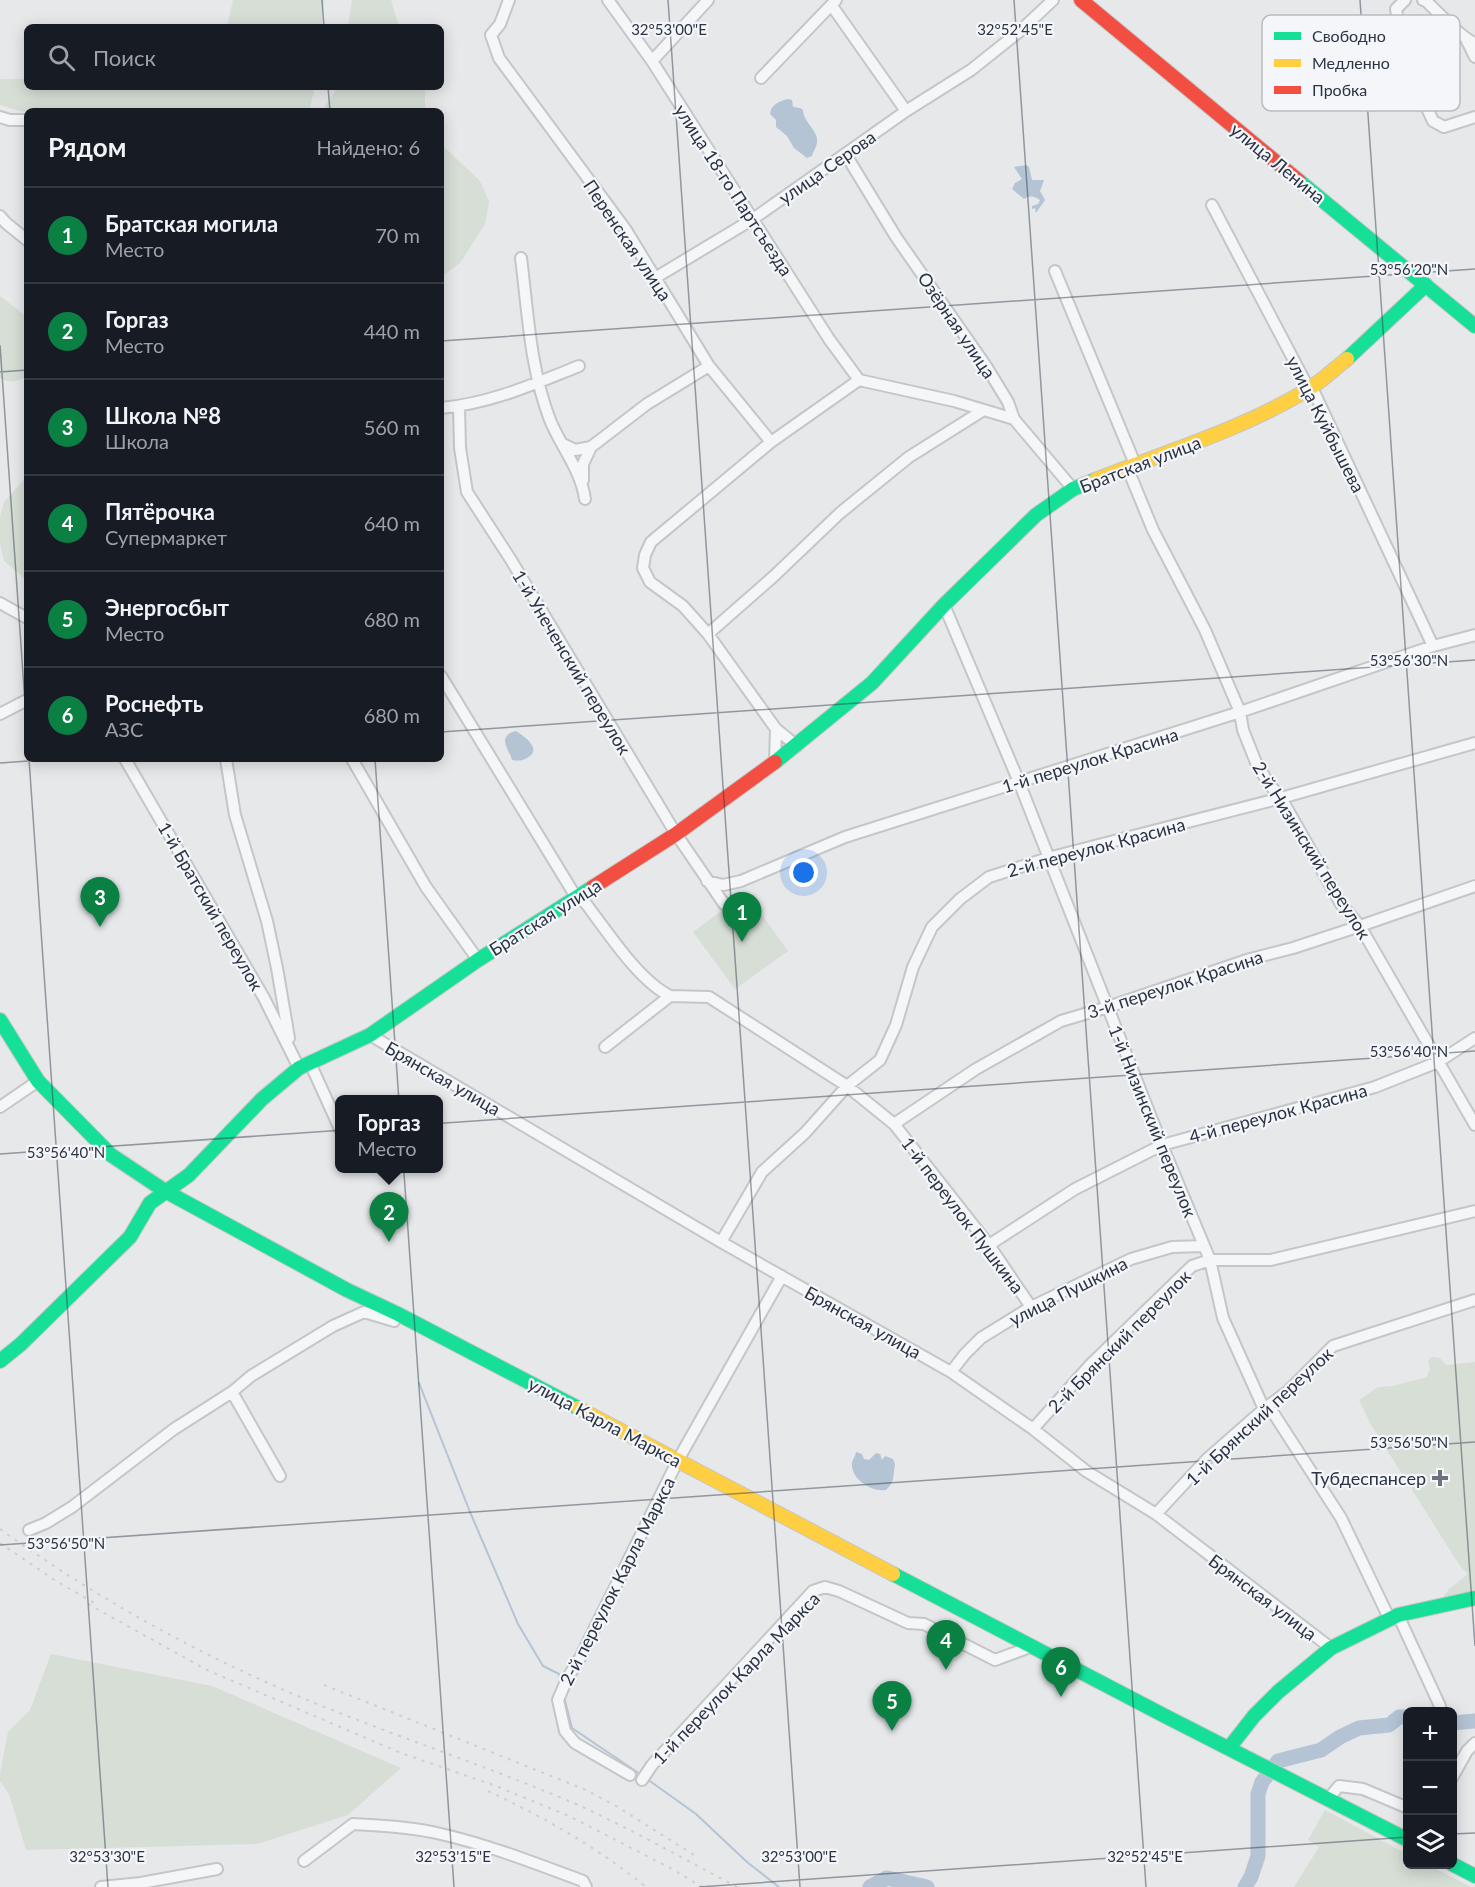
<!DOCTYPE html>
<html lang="ru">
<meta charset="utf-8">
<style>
body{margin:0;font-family:Lato,sans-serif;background:#20242c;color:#f1f3f6}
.controls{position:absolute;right:18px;bottom:18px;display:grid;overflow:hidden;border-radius:9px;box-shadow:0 3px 15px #0003}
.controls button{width:54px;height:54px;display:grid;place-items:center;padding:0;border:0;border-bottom:2px solid #363941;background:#171b24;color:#f1f3f6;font:30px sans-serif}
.you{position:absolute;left:804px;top:873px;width:21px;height:21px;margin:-15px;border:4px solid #fff;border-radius:50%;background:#1a73e8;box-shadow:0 0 0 9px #1a73e833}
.badge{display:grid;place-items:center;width:39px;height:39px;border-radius:50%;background:#0b8043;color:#fff;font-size:20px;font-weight:700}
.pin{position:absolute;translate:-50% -50px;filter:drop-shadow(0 2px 3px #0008)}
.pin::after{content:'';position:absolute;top:32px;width:21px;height:18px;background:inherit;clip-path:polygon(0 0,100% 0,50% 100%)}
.popup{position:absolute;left:335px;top:1095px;width:108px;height:78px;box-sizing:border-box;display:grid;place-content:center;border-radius:9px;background:#171b24;filter:drop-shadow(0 2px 4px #0005);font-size:20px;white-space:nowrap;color:#9ea1a6}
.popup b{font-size:22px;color:#f1f3f6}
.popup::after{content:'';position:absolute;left:50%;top:100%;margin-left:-12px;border:12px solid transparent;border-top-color:#171b24}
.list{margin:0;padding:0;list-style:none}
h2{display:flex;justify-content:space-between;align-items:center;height:78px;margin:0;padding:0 24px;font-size:26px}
h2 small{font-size:20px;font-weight:400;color:#9ea1a6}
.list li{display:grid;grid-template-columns:39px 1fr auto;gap:18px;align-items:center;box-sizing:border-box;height:96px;padding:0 24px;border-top:2px solid #363941}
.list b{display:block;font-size:22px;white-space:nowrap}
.list p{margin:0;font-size:20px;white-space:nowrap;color:#9ea1a6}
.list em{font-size:20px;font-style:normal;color:#9ea1a6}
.icon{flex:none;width:33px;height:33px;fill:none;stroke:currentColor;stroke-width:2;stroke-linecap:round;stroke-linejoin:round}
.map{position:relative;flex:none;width:1475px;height:1887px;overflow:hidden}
.search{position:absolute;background:#171b24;box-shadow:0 3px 15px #0003;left:24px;top:24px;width:420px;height:66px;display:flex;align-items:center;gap:15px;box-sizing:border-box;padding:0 21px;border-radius:9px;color:#9ea1a6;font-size:22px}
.panel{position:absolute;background:#171b24;box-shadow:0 3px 15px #0003;left:24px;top:108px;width:420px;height:654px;border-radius:9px}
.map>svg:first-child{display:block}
.green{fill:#d6ded6}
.water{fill:#b4c4d5}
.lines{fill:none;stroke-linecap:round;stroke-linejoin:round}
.stream{stroke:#b4c4d5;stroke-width:2}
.river{stroke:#b4c4d5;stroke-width:15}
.street-casing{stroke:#c4c6c8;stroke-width:14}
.fast-casing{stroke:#c4c6c8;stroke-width:16}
.slow-casing{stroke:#c4c6c8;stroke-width:16}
.jam-casing{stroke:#c4c6c8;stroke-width:16}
.street{stroke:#f5f6f7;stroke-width:10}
.fast{stroke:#16e098;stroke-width:14}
.slow{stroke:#ffcf43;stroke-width:14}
.jam{stroke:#f24e42;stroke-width:14}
.rail{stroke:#cecfd2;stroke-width:2;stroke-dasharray:3 6;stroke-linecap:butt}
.ticks{fill:none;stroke:#2b3445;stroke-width:1.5;stroke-opacity:0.45}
.poi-dot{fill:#6c737f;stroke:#f4f6f9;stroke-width:2}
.labels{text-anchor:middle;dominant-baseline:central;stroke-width:4.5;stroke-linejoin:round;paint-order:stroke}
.street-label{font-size:18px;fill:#2b3445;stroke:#f4f6f9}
.poi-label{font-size:18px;fill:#2b3445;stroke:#f4f6f9;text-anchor:end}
.key{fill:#f4f6f9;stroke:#b8bcc3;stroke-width:1.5}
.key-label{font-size:16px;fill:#2b3445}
.ticks-label{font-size:15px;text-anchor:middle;fill:#2b3445;stroke:#f4f6f9;stroke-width:4.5;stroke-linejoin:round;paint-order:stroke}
</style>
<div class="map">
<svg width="1475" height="1887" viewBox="0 0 1475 1887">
<rect width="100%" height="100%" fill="#e6e8ea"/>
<!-- green -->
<path class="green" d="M233,0H324L321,27H227Z
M352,0H391L399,27H348Z
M0,79H27V87H92L107,89L118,87H315L309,111H27V113L0,105Z
M338,87H425V111H322Z
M441,144L480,181L489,202L485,224L460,263L441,277Z
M0,296L27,317V377C17,381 10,384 0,378Z
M27,476V578H24L4,561L0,543V517L4,502Z
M746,893L788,951L735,989L693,932Z
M1432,1357L1440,1358L1446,1365L1475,1362V1590L1446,1597L1444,1596L1449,1589L1468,1574L1460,1566L1370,1423L1359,1400L1378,1387L1393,1386L1427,1377L1430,1369L1428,1361Z
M51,1654L212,1686L401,1768L348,1815L257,1844L26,1850L9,1794L0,1781V1773L8,1732L30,1710Z
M1325,1810L1407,1854L1408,1864L1428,1865L1471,1887H1294L1319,1847L1308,1840Z"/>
<!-- water -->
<path class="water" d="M788,99L792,100L793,107L800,108L803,110C803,122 819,131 817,142C817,146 813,152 812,156L807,158L794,148L787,136L776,127V120L770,114C771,104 780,101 788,99Z
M1026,165L1029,167L1032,180H1044L1040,191L1045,200L1036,213L1035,208L1032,209V206L1038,204L1040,200C1034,196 1030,195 1024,199L1012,189L1015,183L1022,179L1014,167Z
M516,731C525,737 543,749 527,758C522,761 518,761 512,760C509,749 496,736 516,731Z
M856,1452L862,1454L864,1459L869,1460L876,1453L880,1454L882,1460L885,1456L893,1459L895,1464C893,1475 895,1482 886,1490C873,1492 853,1481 852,1466C851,1461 855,1458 856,1452Z"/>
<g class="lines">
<!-- stream -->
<path class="stream" d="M419,1383L470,1512L518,1624L543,1666L559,1674L561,1683
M564,1697L572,1728L640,1774
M647,1779L696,1814L747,1862L779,1887"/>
<!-- river -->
<path class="river" d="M1452,1723L1475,1721
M870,1887L887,1878L927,1887
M1245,1887L1251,1877L1258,1856V1794L1262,1782L1278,1761L1321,1750L1340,1737L1359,1728L1389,1725L1399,1717H1408"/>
<!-- street casing -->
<g class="street-casing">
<path id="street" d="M509,0L500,24L491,35L499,58L626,230L709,366L771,442
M608,0L652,61L829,339L859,380
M1405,0L1396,9L1400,37L1408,68L1433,121L1444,127L1475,117
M1423,0L1426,1C1437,11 1463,40 1475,43
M832,6L906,111
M1467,41L1475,57
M652,61L708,0
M761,78L836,0
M0,117L10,120H27
M846,155L896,237L986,366L1008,402L1014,419L1073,489
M1212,205L1309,389L1315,394L1433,646
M0,216L6,223L27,240
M521,258C528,313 530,368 550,420C561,447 581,470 585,499
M1055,271L1135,464
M655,278L753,219L906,111L971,70L1020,31L1053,0
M459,407L460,448L467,492L511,560L676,834L724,904
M441,408C489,404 534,384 579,366
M563,444L575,450L591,447
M1127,467L1153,530L1205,630L1240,712L1243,730L1257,765L1270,785L1281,798L1341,904L1360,926L1475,1125
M583,480V464L591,447L647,404L709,366
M0,603L27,618
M944,605L1019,782L1162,1145L1210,1260L1223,1318L1264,1409L1272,1411L1341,1518L1390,1620
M708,634L774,576L840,513L909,457L982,411
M441,676L576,897
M0,714L27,700
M797,746L776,729L708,634L683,606L650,582L643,568L645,555L651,542L771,442L859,380L954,401L1014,419
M125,759L264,998L299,1068
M226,759L235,815L267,921L277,968L289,1038
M352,759L426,887L478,960
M775,762L776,729
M707,881L723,885L741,881L845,837L1240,712L1433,646L1475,635
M580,896C604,926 636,979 670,996
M370,1035L721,1242L951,1372L1033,1429L1086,1471L1156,1514L1331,1648
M605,1047L670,996L709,997L847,1086L894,1124L989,1245L1031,1307
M310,1063L340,1129
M0,1107L38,1081
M894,1124L976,1069L1061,1021L1108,1007L1250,959L1293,948L1360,926L1475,886
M721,1242L762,1172L805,1133L847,1086L880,1060L896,1025L913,967L932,927L960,899L989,877L1048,858L1281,798L1475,743
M989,1245L1075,1189L1162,1145L1375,1087L1438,1062L1475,1038
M951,1372L965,1354L981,1338L1031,1307L1131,1259L1172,1247L1203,1246
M232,1392L280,1476
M1033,1429L1090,1365L1192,1266L1210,1260H1271L1475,1211
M1156,1514L1207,1459L1264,1409L1287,1392L1333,1346L1475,1300
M29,1530L46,1523L72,1507L174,1429L232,1392L251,1376L333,1326L364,1312L394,1321L398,1314
M1398,1615L1440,1706
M630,1775L575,1743L565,1731L558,1700L567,1679L580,1658L678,1460L782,1276
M1452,1778L1467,1751L1475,1743
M642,1780L652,1765L813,1591L825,1587L839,1591L908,1623L924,1624L995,1660L1033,1646
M1329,1798L1339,1786L1363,1789L1408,1808
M304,1861L353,1824C382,1826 412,1827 441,1834C489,1845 537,1864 583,1881L586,1887
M101,1887L141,1883L217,1869"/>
</g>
<!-- fast casing -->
<g class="fast-casing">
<path id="fast" d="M1299,181L1475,326
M1347,359L1426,285
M775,762L872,683L944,605L1036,515L1073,489L1095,480
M0,1020L38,1081L111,1155L165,1191L347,1290L398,1314L578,1408
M0,1361L21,1344L130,1237L150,1203L189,1175L262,1099L299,1068L370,1035L478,960L593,887
M893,1574L1165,1716L1408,1840
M1229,1748L1254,1716L1278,1692L1331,1648L1398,1615L1475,1598
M1452,1864L1475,1876"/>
</g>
<!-- slow casing -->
<g class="slow-casing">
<path id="slow" d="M1095,480C1166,452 1241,430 1307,390C1321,382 1334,369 1347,359
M578,1408L893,1574"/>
</g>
<!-- jam casing -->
<g class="jam-casing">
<path id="jam" d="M1081,0L1299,181
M593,887L676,834L775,762"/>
</g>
<!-- street -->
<use href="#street" class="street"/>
<!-- fast -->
<use href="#fast" class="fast"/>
<!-- slow -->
<use href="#slow" class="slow"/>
<!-- jam -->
<use href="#jam" class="jam"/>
<!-- rail -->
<path class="rail" d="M0,1529C95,1597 197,1654 305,1699C394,1736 487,1766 576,1804C631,1829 684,1859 737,1887
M0,1543L56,1581L96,1604
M88,1604L207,1670L401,1753L496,1786L569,1816L674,1870L702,1887
M324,1685L586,1790L616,1806L694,1855
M488,1791C547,1819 595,1846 646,1887"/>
</g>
<!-- ticks -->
<path class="ticks" d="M322,0L324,27M668,0L800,1887M1014,0L1146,1887M1360,0L1475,1646M328,87L330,111M441,341L1475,269M0,345L27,731M0,372L27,370M441,732L1475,660M29,759L108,1887M375,759L454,1887M0,763L55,759M0,1154L1475,1051M0,1545L1475,1442M1452,1834L1475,1833M699,1887L1408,1837"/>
<!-- markers -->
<path class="poi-dot" d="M1437 1469h6v6h6v6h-6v6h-6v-6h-6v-6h6z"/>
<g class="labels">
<!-- street labels -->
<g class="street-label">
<text transform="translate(1278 163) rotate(39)">улица Ленина</text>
<text transform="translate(827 167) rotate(-35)">улица Серова</text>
<text transform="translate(734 190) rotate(57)">улица 18-го Партсъезда</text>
<text transform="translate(628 240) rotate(56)">Перенская улица</text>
<text transform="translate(957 325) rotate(56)">Озёрная улица</text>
<text transform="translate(1326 424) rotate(63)">улица Куйбышева</text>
<text transform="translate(1140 464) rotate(-21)">Братская улица</text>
<text transform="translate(572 662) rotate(59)">1-й Унеченский переулок</text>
<text transform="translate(1090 760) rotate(-17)">1-й переулок Красина</text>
<text transform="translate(1096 847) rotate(-15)">2-й переулок Красина</text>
<text transform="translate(1312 850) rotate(58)">2-й Низинский переулок</text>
<text transform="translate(211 906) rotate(60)">1-й Братский переулок</text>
<text transform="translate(545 917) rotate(-32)">Братская улица</text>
<text transform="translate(1175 984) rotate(-18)">3-й переулок Красина</text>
<text transform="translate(443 1078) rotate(30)">Брянская улица</text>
<text transform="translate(1278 1113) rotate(-15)">4-й переулок Красина</text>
<text transform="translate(1153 1121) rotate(68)">1-й Низинский переулок</text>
<text transform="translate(963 1215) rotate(53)">1-й переулок Пушкина</text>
<text transform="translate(1068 1291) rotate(-27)">улица Пушкина</text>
<text transform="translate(863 1322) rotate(29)">Брянская улица</text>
<text transform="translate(1119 1341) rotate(-45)">2-й Брянский переулок</text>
<text transform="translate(1259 1416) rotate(-43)">1-й Брянский переулок</text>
<text transform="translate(605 1422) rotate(28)">улица Карла Маркса</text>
<text transform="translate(617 1581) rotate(-63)">2-й переулок Карла Маркса</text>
<text transform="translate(1263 1597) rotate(37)">Брянская улица</text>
<text transform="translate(736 1678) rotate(-46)">1-й переулок Карла Маркса</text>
</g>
<!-- poi labels -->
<g class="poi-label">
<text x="1426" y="1478">Тубдеспансер</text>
</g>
</g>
<!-- legend -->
<rect x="1262" y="15" width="198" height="96" rx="9" class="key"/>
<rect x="1274" y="32" width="27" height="8" fill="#16e098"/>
<rect x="1274" y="59" width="27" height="8" fill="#ffcf43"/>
<rect x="1274" y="86" width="27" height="8" fill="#f24e42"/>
<g class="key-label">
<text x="1312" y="42">Свободно</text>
<text x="1312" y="69">Медленно</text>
<text x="1312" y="96">Пробка</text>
</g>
<g class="ticks-label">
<text x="669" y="35">32°53'00"E</text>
<text x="1015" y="35">32°52'45"E</text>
<text x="1409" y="275">53°56'20"N</text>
<text x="1409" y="666">53°56'30"N</text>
<text x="1409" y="1057">53°56'40"N</text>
<text x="66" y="1158">53°56'40"N</text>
<text x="1409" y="1448">53°56'50"N</text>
<text x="66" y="1549">53°56'50"N</text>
<text x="107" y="1862">32°53'30"E</text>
<text x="453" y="1862">32°53'15"E</text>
<text x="799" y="1862">32°53'00"E</text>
<text x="1145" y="1862">32°52'45"E</text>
</g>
</svg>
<div class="controls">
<button>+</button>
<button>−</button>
<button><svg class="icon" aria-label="layers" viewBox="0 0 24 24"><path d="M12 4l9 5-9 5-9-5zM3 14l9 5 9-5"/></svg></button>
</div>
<div class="you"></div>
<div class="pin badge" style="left:742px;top:942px">1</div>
<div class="pin badge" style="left:389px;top:1242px">2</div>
<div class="popup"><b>Горгаз</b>Место</div>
<div class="pin badge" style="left:100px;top:927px">3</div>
<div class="pin badge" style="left:946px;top:1670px">4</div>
<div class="pin badge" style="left:892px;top:1731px">5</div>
<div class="pin badge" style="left:1061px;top:1697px">6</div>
<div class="search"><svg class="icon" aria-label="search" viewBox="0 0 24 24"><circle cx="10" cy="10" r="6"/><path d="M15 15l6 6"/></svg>Поиск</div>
<section class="panel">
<h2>Рядом<small>Найдено: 6</small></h2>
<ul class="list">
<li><span class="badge">1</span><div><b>Братская могила</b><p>Место</p></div><em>70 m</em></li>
<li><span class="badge">2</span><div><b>Горгаз</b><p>Место</p></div><em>440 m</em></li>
<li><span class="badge">3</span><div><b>Школа №8</b><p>Школа</p></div><em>560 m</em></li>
<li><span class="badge">4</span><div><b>Пятёрочка</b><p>Супермаркет</p></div><em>640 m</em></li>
<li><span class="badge">5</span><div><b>Энергосбыт</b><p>Место</p></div><em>680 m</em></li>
<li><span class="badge">6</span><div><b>Роснефть</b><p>АЗС</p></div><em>680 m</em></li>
</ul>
</section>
</div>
